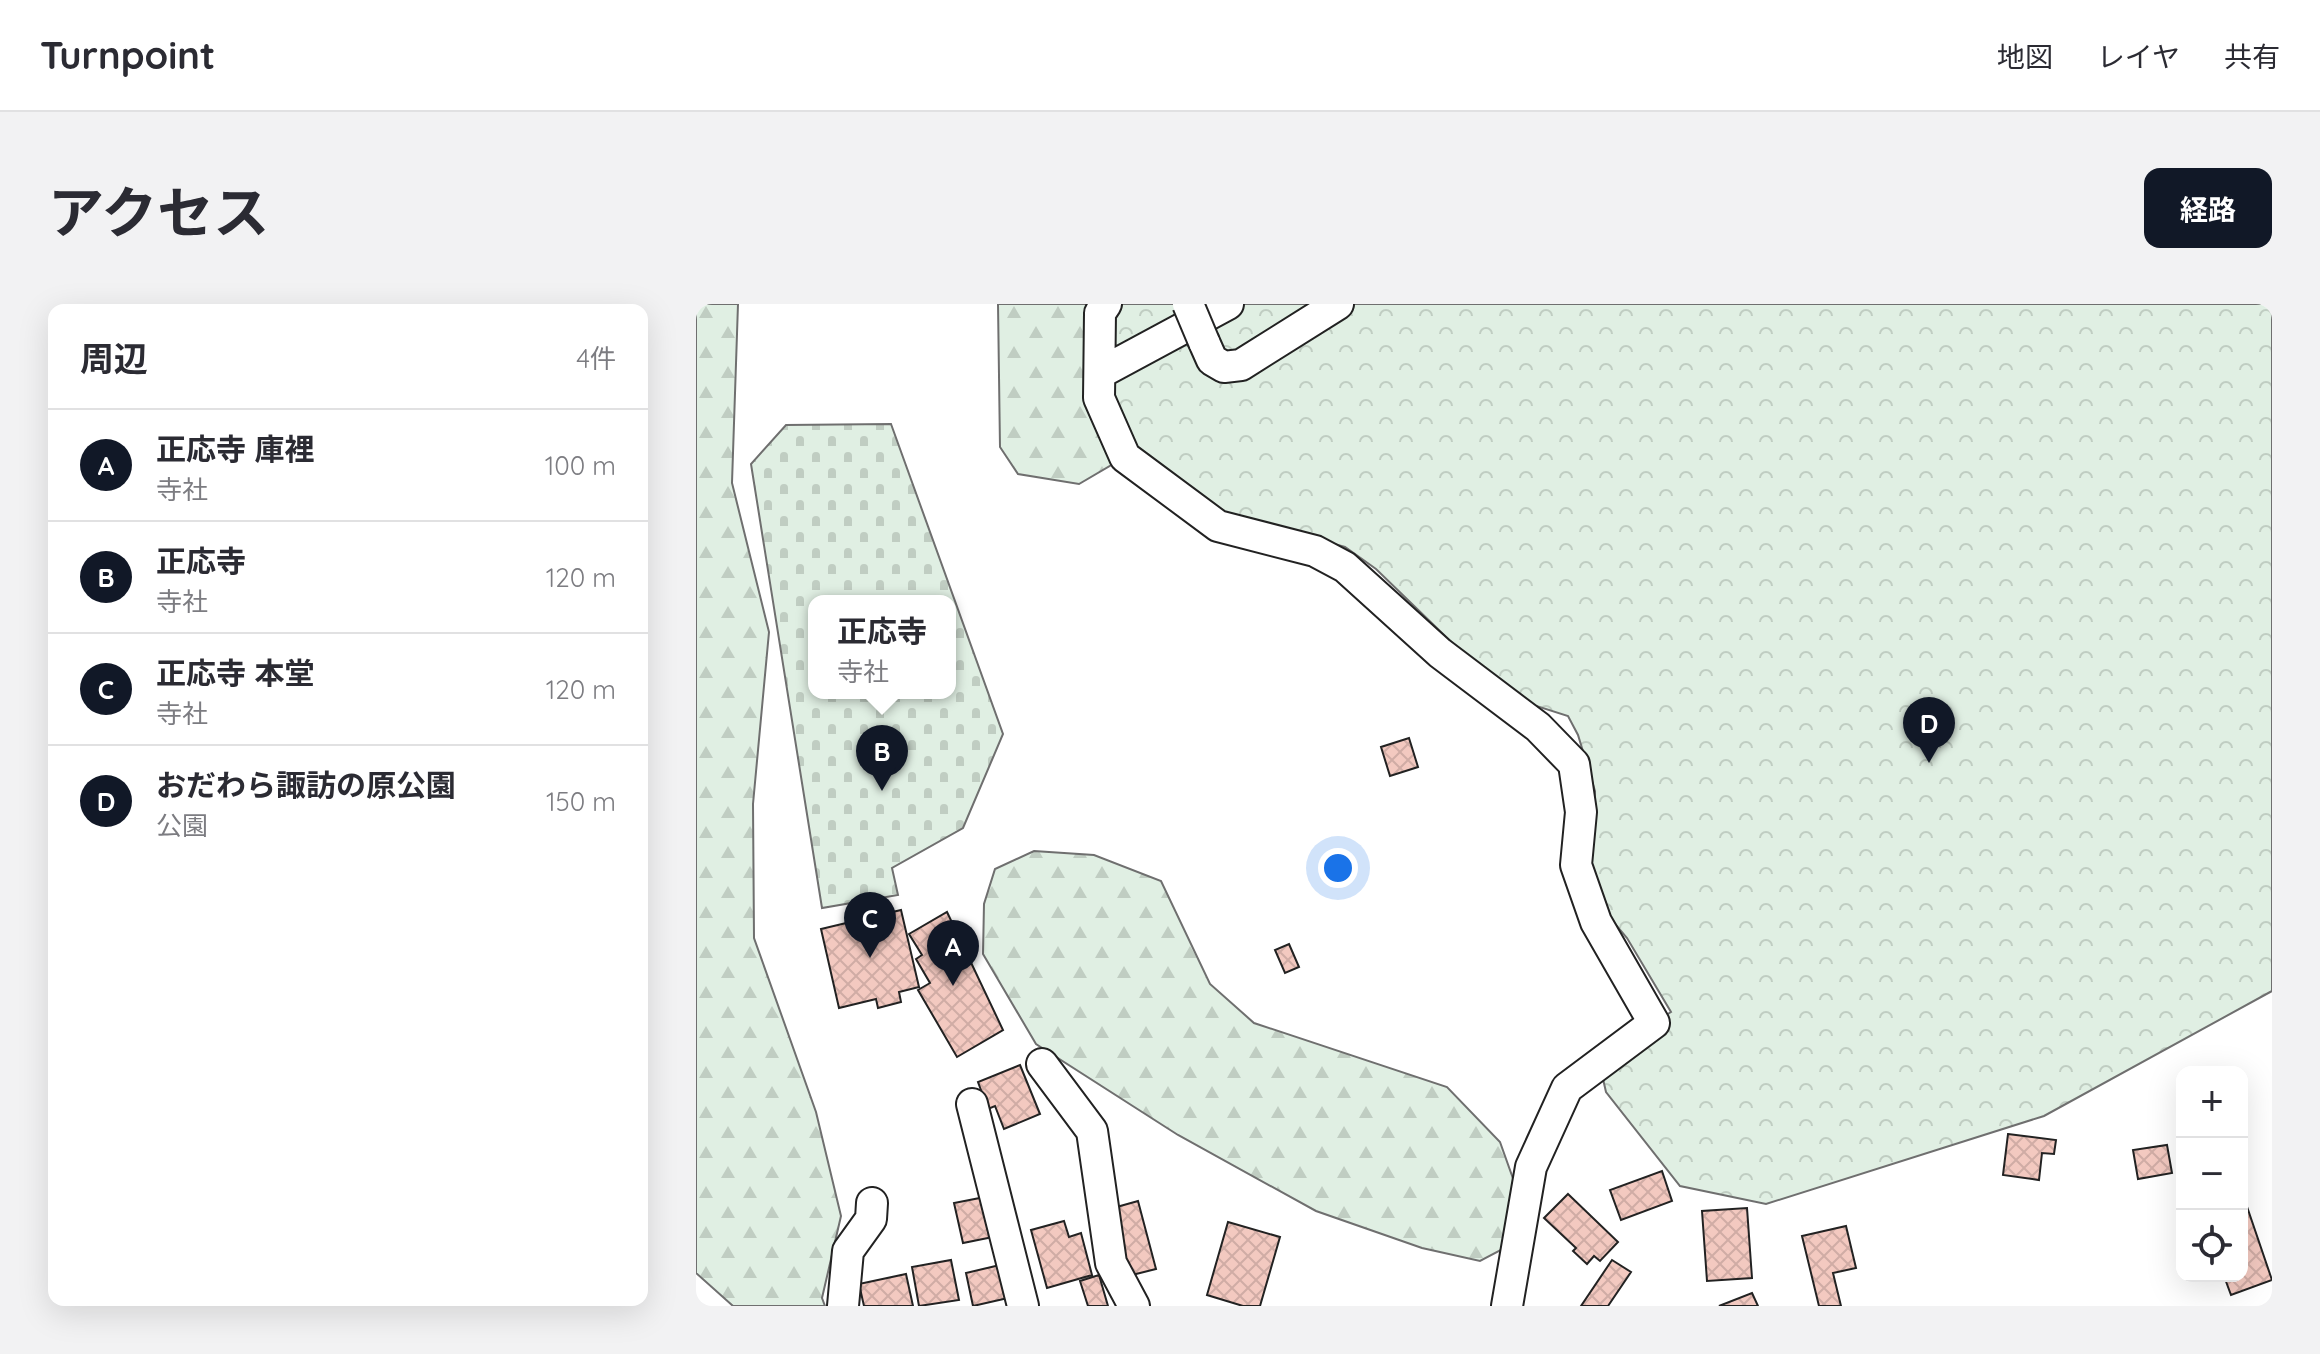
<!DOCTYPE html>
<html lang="ja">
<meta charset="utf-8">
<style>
body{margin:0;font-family:Quicksand,"Noto Sans JP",sans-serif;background:#f2f2f3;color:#2b2b33}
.controls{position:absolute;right:24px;bottom:24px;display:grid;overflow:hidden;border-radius:16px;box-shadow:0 8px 32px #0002}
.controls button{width:72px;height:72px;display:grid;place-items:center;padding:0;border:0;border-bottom:2px solid #e1e1e2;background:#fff;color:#2b2b33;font:40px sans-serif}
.you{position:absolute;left:642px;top:564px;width:28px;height:28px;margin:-20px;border:6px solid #fff;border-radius:50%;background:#1a73e8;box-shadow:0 0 0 12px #1a73e833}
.badge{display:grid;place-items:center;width:52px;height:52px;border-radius:50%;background:#111827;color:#fff;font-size:26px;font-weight:700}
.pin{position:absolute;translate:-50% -66px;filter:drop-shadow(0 2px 4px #0008)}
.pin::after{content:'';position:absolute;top:42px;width:28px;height:24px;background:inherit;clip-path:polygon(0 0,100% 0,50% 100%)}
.popup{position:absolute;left:112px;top:291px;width:148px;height:104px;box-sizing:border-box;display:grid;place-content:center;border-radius:16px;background:#fff;filter:drop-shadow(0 2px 6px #0005);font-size:26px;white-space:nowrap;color:#7c7c81}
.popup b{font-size:30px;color:#2b2b33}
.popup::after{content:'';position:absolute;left:50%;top:100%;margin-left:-16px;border:16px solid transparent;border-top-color:#fff}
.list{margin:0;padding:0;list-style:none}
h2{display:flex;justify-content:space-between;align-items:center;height:104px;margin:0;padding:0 32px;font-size:34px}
h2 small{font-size:26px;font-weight:400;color:#7c7c81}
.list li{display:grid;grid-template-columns:52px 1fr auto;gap:24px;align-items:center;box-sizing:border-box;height:112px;padding:0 32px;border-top:2px solid #e1e1e2}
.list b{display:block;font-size:30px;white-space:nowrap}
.list p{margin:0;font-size:26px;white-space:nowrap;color:#7c7c81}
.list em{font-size:26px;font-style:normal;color:#7c7c81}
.icon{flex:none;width:44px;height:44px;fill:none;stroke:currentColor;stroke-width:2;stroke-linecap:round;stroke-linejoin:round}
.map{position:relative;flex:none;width:1576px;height:1002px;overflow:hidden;border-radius:16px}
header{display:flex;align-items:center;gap:48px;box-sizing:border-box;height:112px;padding:0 40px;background:#fff;border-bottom:2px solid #e1e1e2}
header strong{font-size:38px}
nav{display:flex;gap:44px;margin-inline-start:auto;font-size:28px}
.intro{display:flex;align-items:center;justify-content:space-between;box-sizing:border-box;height:192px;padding:0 48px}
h1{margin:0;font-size:56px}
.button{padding:20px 36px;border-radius:16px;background:#111827;color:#fff;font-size:28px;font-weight:700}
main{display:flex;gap:48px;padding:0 48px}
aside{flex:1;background:#fff;border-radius:16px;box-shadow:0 8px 32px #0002}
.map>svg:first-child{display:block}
.forest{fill:url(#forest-firs);stroke:#6f6f6f;stroke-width:2}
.cemetery{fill:url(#cemetery-stones);stroke:#6f6f6f;stroke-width:2;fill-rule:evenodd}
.park{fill:url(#park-crowns);stroke:#6f6f6f;stroke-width:2}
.building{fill:url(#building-cross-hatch);stroke:#222;stroke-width:2}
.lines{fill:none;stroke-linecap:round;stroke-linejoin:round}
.minor-casing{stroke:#222;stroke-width:34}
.minor{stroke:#fff;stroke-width:30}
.minor-bridge-casing{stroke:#222;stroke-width:34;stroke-linecap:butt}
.minor-bridge{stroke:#fff;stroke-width:30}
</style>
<header>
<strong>Turnpoint</strong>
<nav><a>地図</a><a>レイヤ</a><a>共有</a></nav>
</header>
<div class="intro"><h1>アクセス</h1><a class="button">経路</a></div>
<main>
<aside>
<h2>周辺<small>4件</small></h2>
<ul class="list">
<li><span class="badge">A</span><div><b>正応寺 庫裡</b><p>寺社</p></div><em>100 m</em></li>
<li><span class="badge">B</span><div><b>正応寺</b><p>寺社</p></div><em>120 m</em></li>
<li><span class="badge">C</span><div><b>正応寺 本堂</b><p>寺社</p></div><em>120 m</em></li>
<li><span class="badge">D</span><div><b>おだわら諏訪の原公園</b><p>公園</p></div><em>150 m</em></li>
</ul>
</aside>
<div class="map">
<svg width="1576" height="1002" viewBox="0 0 1576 1002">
<defs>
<pattern id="forest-firs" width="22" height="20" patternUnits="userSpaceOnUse" patternTransform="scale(2)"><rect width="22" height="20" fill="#e0efe3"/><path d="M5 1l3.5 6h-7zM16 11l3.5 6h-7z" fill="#c0cdc2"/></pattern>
<pattern id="cemetery-stones" width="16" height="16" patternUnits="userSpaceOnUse" patternTransform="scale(2)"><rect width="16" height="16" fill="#e0efe3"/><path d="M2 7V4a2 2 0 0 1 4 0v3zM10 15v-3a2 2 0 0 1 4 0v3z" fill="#c0cdc2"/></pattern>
<pattern id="park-crowns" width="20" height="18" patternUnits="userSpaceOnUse" patternTransform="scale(2)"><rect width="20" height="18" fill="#e0efe3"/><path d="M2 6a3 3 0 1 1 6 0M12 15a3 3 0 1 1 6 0" fill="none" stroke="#c0cdc2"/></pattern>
<pattern id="building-cross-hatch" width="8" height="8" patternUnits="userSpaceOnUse" patternTransform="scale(2)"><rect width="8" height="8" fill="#f3c9c0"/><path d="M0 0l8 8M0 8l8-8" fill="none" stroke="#d0aca5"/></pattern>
</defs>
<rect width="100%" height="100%" fill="#fff"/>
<!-- forest -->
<path class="forest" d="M0,0H42L36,179L73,328L57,500L58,634L120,808L145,912L126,994L129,1002H37L0,969Z
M302,0H459L434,150L383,180L322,170L304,143Z
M338,547L398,551L465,577L514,680L558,719L751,783L804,838L820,883L824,936L784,957L726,944L620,907L482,831L340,740L287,650L288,600L299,565Z"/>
<!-- cemetery -->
<path class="cemetery" d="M195,120L307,430L267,524L196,564L202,591L126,604L55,160L90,121ZM118,297H254V389H118Z"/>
<!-- park -->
<path class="park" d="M426,0H1576V687L1348,812L1070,900L984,882L910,788L902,753L975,708L931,634L894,590L888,568L897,527L899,487L882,431L872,412L812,393L680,265L649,243L522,208L408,123L411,28Z"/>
<!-- building -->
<path class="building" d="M713,434L722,463L694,472L685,443Z
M205,606L223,683L203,688L205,698L182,704L180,695L143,704L125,625Z
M251,608L307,726L261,753L222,686L234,679L220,655L226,651L213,630Z
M593,640L603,663L589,669L579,646Z
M324,761L344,810L308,825L299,802L292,805L282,778Z
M1312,830L1360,836L1358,850L1346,849L1343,876L1307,871Z
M1471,841L1476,869L1442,875L1437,846Z
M966,867L976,897L925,916L914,886Z
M1546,888L1576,976L1535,991L1528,972H1546Z
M872,890L922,938L904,957L898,952L891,960L877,947L880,944L848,914Z
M289,893L297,933L267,939L258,899Z
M442,897L460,965L428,973L410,906Z
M1051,904L1056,974L1011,977L1006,907Z
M368,917L373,933L385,929L396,971L351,984L335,926Z
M532,918L584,933L564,1002H547L511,991Z
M1150,922L1160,964L1137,969L1145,1002H1123L1106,932Z
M255,956L263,996L223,1002L216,963Z
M916,956L935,968L912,1002H885Z
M304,961L312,994L277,1002L270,969Z
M210,970L217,1002H168L163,980Z
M403,971L412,1002H392L384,977Z
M1056,989L1062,1002H1023Z"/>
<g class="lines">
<!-- minor casing -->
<g class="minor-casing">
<path id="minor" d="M410,0L404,9L403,94L429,153L522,222L619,247L649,263L744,349L842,423L878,460L885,508L880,561L900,618L958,719L871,784L835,863L811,1002
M508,38L516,56L528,63L545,61L642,0
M404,69L532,0
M346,760L396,827L415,959L438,1002
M276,800L327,1002
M147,1002L152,947L175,915L176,899"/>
</g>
<!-- minor -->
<use href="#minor" class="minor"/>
<!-- minor-bridge casing -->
<g class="minor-bridge-casing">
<path id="minor-bridge" d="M492,0L508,38"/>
</g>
<!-- minor-bridge -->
<use href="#minor-bridge" class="minor-bridge"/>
</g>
</svg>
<div class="controls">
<button>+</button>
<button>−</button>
<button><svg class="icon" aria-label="locate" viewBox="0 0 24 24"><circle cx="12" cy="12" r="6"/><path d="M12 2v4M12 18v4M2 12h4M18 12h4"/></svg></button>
</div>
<div class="you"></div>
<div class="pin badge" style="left:257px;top:682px">A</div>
<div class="pin badge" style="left:186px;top:487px">B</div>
<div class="popup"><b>正応寺</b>寺社</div>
<div class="pin badge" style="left:174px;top:654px">C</div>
<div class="pin badge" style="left:1233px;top:459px">D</div>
</div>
</main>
